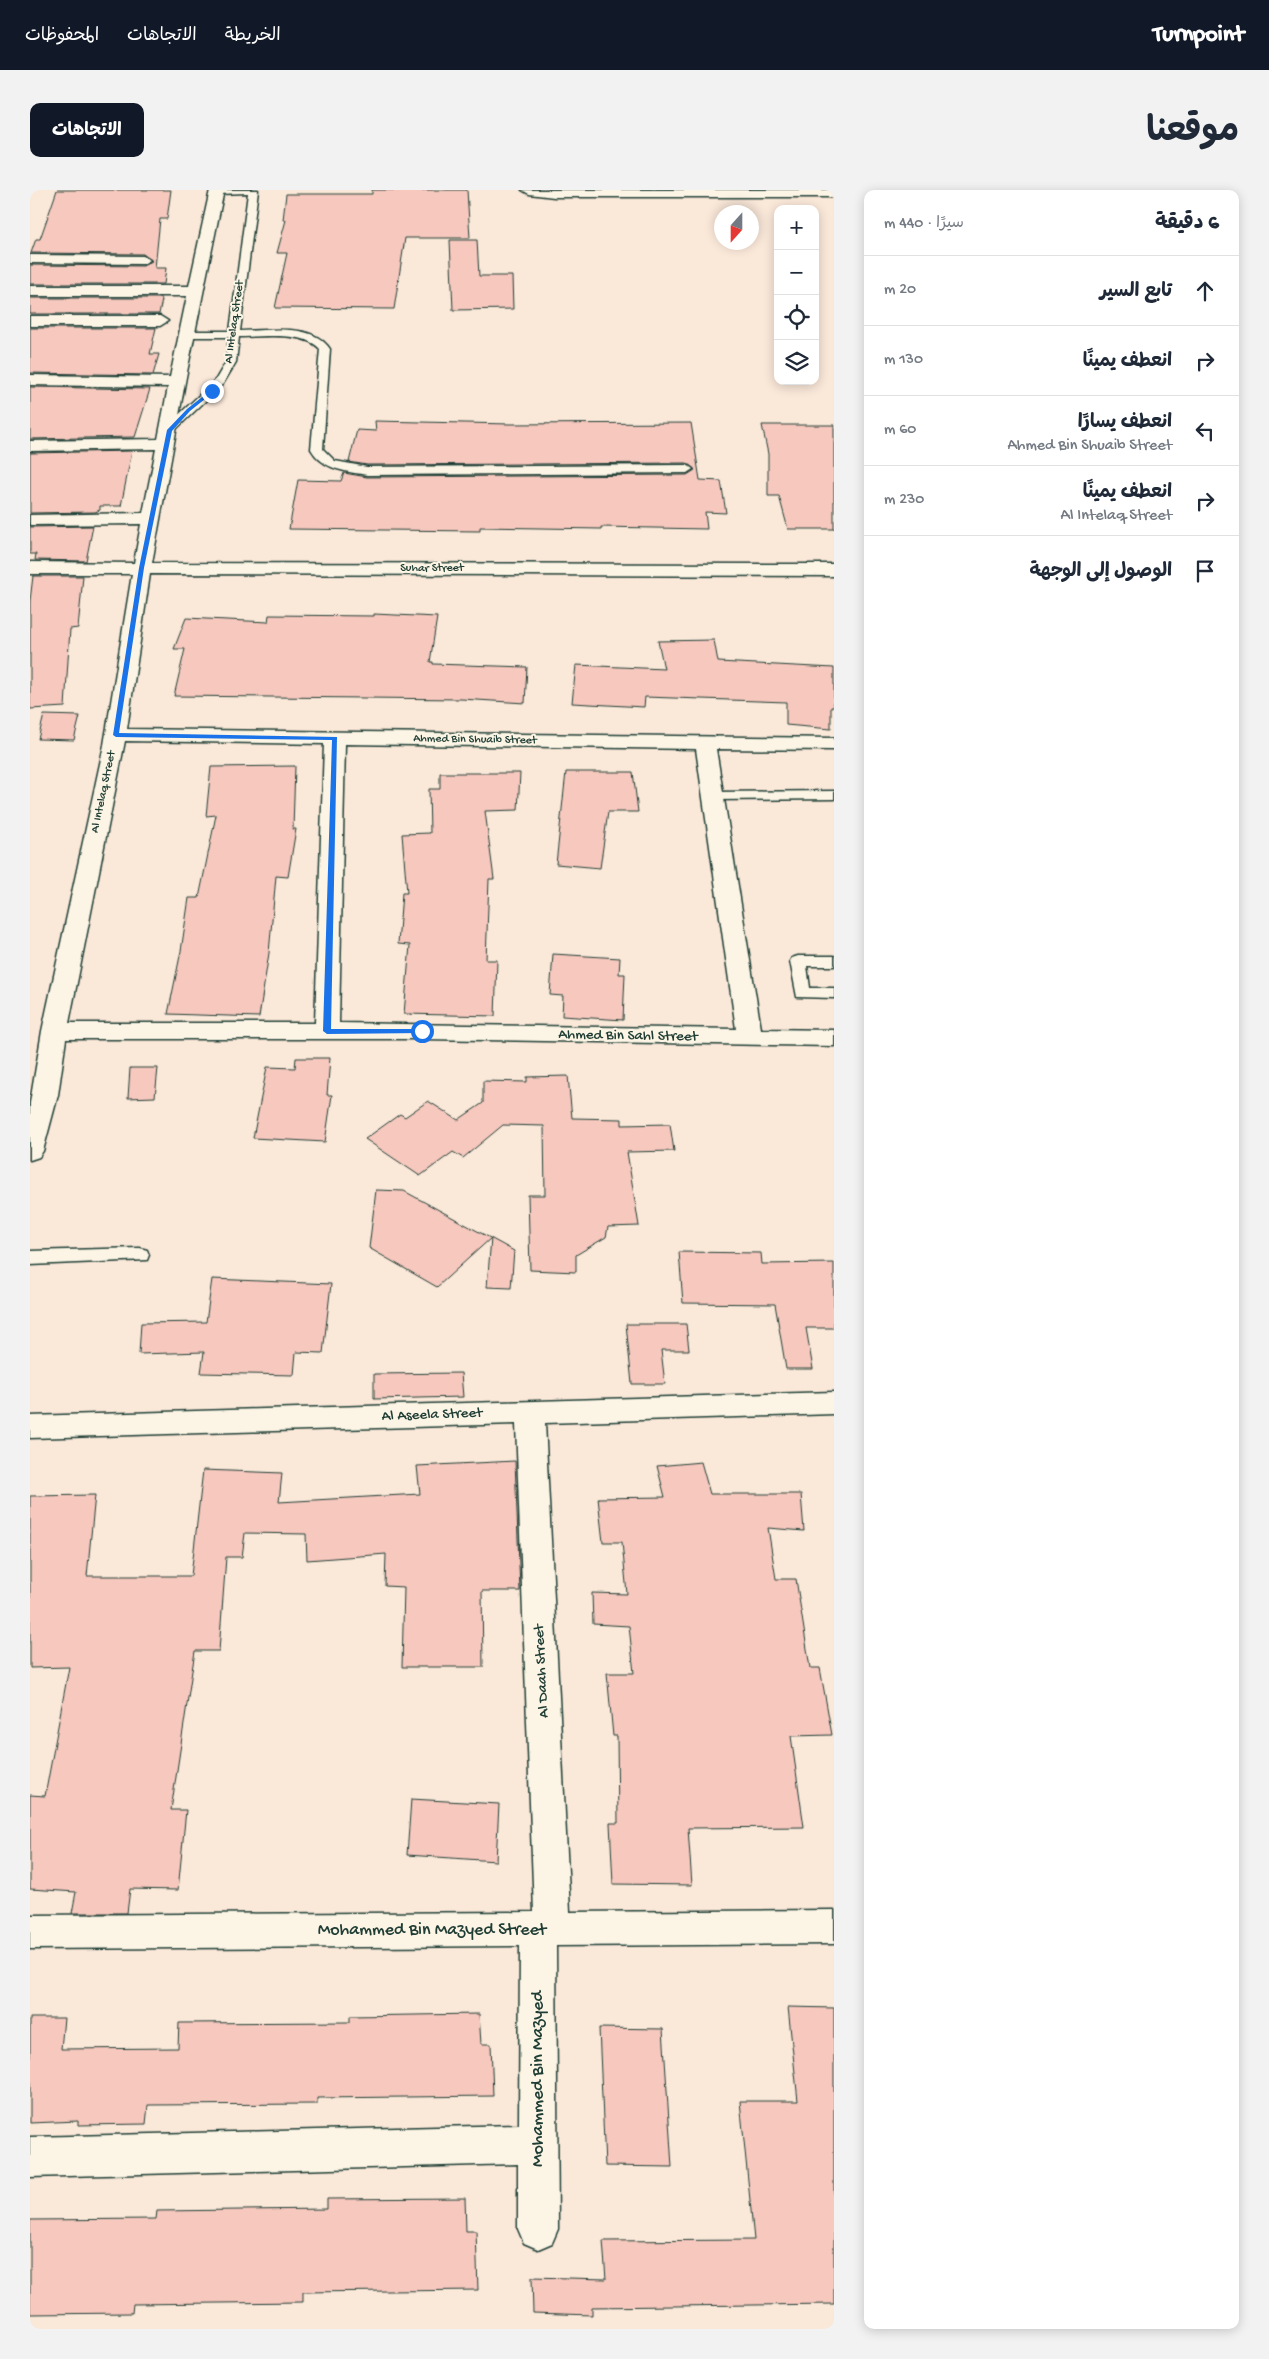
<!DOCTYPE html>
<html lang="ar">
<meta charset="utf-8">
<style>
body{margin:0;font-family:"Gochi Hand","Playpen Sans Arabic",sans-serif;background:#f2f2f3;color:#1f2937;direction:rtl}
.controls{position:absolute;right:15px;top:15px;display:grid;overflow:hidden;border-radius:10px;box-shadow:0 2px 12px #0003}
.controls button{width:45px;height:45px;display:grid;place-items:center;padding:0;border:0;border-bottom:1px solid #e0e1e3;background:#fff;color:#1f2937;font:25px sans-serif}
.compass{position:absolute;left:684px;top:15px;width:45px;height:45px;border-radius:50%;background:#fff;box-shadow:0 2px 12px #0003;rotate:201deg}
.stop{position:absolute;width:15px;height:15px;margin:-11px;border:4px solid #1a73e8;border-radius:50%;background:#fff}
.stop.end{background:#1a73e8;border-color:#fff;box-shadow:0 1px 5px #0008}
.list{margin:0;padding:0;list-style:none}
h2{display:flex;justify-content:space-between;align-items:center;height:65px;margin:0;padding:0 20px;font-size:21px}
h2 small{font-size:16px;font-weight:400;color:#747a83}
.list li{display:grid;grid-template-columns:32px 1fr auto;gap:15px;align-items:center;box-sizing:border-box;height:70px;padding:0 20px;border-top:1px solid #e0e1e3}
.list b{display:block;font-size:19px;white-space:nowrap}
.list p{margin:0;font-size:16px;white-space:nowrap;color:#747a83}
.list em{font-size:16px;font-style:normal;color:#747a83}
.icon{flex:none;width:28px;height:28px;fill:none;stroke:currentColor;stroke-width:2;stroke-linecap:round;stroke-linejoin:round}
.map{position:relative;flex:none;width:804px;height:2139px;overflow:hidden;direction:ltr;border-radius:10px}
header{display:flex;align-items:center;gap:30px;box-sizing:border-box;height:70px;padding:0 25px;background:#111827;color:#fff}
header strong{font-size:24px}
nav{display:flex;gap:28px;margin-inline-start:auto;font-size:18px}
.intro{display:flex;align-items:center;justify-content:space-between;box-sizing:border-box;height:120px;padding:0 30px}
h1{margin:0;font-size:35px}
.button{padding:12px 22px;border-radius:10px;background:#111827;color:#fff;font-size:18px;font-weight:700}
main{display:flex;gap:30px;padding:0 30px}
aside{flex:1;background:#fff;border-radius:10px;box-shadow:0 2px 12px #0003}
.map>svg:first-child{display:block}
.building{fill:#f7c8be;stroke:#1f3d34}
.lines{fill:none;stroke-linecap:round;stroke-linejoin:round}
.lane-casing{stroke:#1f3d34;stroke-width:3}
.street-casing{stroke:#1f3d34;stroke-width:3}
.lane{fill:#fcf5e5;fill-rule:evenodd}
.street{fill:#fcf5e5;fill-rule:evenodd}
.route{fill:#1a73e8}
.labels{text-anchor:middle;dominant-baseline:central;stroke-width:4;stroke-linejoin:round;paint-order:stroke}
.far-street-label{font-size:12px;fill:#1f3d34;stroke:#fcf5e5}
.street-label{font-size:15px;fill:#1f3d34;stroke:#fcf5e5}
.near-street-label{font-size:18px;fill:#1f3d34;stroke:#fcf5e5}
</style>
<header>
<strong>Turnpoint</strong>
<nav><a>الخريطة</a><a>الاتجاهات</a><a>المحفوظات</a></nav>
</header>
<div class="intro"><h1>موقعنا</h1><a class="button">الاتجاهات</a></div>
<main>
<aside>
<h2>6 دقيقة<small>سيرًا · 440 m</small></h2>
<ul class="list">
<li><svg class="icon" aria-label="ahead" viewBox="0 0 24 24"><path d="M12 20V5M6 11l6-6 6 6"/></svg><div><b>تابع السير</b></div><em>20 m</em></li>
<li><svg class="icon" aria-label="right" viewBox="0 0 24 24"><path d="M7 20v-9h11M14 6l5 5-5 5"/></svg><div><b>انعطف يمينًا</b></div><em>130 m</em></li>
<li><svg class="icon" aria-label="left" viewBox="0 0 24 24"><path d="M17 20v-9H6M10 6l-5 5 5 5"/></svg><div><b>انعطف يسارًا</b><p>Ahmed Bin Shuaib Street</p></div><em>60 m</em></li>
<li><svg class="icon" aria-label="right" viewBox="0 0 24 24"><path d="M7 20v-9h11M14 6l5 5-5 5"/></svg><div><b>انعطف يمينًا</b><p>Al Intelaq Street</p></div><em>230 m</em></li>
<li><svg class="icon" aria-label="arrive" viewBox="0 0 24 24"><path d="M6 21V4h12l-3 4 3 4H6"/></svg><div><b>الوصول إلى الوجهة</b></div></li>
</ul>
</aside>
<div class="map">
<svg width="804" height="2139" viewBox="0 0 804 2139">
<rect width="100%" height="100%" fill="#fae8d9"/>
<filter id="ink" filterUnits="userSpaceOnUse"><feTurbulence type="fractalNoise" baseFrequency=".02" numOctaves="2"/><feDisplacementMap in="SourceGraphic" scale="10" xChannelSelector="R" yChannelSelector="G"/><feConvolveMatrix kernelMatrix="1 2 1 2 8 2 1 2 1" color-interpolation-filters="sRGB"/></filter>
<g filter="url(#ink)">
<!-- building -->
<path class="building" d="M27,0H141L137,29H130L125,78H136L134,94H0V75L113,76L122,71L113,64L1,63L6,49H10Z
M342,0H437L440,48H375L364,119L245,118L257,63H247L256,30H253L256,4H342Z
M420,50H447L449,86H482L483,119L423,120Z
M0,108H131L132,110L129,124H0Z
M0,138H126L120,164H129L123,185L0,183Z
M0,197L120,199L105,247L0,249Z
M345,231L480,234L661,233L670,290L691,291L696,323L675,322L677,339L571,337V339L450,337V341L259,339L268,290L311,291L314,283L337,287L657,285L665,280L657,273L337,275L319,272L327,240L346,241Z
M732,235H804V339H758L749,306H738V264Z
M102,261L91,316H70V320L65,322L0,323V263Z
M63,336L56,371L5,370L6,364H0V337Z
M3,386H53L48,438L40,439L35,517L0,519V411Z
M344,424L407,427L400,472H403V474L497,477L495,513L431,509L144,506L155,459H144L156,428L238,432L239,425L344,426Z
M684,450L688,472L804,478V517H801V539L756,535V512L615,507L614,517L542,513L546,475L634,479L628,451Z
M14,525L50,526L44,550L8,549Z
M265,576L263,639H266L258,687L246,686L239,763L229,827L138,824L151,761L159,708H169L186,625L176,626L181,577Z
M536,582H603L608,622H578L570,678L526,674Z
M410,583H490L488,620L455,621L464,689H459L456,770H467L465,826L374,824L380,755L368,754L372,703H377L372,644L400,643L399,599H410Z
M523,764L590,768L589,784H595L593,830L532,826L533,806L520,805Z
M266,868H300L297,905H302L295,952L223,948L237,877L265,878Z
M100,878H128L125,907L98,908Z
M538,886L542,928L592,929V935L640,934L644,961L597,962L609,1036L578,1037L576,1047L546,1065V1082L500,1080L498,1005H515L514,936L473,935L433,968L423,962L390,986L335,949L370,924L375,927L398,911L428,930L453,913V891L497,892V887Z
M346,1000L374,1001L484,1061L481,1098L457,1097L461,1048L407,1097L339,1058Z
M649,1062L731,1063L732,1074L804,1073V1138H776L783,1179H756L745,1114L653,1113Z
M182,1089L301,1094L293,1163L266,1162L264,1185L171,1183L174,1162L109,1164L111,1133L176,1132Z
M596,1134H656L659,1160H631L635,1194H602Z
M431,1183L433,1207L344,1209V1184Z
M485,1271L490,1401H452L453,1477H372L374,1397L355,1396L356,1364L277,1370L276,1344L215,1343L212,1367H196L189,1461H165L141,1620H156L148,1700L100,1699L97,1723H42L46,1702L0,1699V1605L15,1606L39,1477L0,1478V1306L65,1305L57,1386H161L173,1280L252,1283L249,1312L390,1304L387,1276Z
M671,1272L680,1304H771L774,1341L738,1338L746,1389H766L780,1478H790L802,1545L761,1546L774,1637L658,1638L662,1695L583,1694L580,1633H588L587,1546H583L577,1483H604L599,1436L563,1434L562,1403L597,1404L592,1352H573L568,1308L635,1307L627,1276Z
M381,1609L469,1614L466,1671L377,1665Z
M758,1817L804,1818V2114L562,2117V2125L503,2123L502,2087L576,2089L573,2051L724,2050L710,1911H768Z
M449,1824L451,1854H461L463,1906L287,1908V1914L118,1915L116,1934L48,1935V1931L0,1933V1828H34L31,1859L148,1858L149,1833L320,1832V1826Z
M569,1838L633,1839L642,1977L575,1976Z
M435,2008L436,2041H446L448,2100L273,2102V2112L103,2114L102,2123L0,2124V2030L126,2029L127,2021L297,2019V2009Z"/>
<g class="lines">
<!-- lane casing -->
<g class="lane-casing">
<path id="lane" d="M183,0H228L210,141C239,141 282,132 300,159L293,259L305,271L337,277L657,275L663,279L657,283L337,285C315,281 293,280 281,259L290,159C274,141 232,147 209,147L206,172L193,194L143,242H135L133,240L135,238L186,189L196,172L199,147H159L154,144L159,141H200L218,3L187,4L184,3Z
M804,601V609L683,610L676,606L683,602Z
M768,766H804V776H777L780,798H804V808L767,807L760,771L762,768Z
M110,1058L117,1060L119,1065L117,1070L0,1075V1061Z"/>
</g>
<!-- street casing -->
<g class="street-casing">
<path id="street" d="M180,0H194L156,187L122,373L804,374V386L120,384L97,539L804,548V560L686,559L731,839L804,840V856L393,849H36L28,905L13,961L9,967L0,970V913L12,841L74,555L102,384H0V372L104,373L111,334L0,335V325L113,323L126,259L0,261V251L128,249L138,197L0,195V185L140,187L157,106H0V96H159ZM95,551L294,554L285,833H39ZM315,554L666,559L706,839L309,833Z
M492,0H804V7H524L499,4Z
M0,65L113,66L120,70L113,74L0,73Z
M0,126H130L138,131L130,136H0Z
M804,1202V1224L515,1233L540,1722L804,1720V1754L526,1756L528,2039L522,2053L508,2059L494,2053L488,2039V1974L0,1987V1947L489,1935L490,1756L0,1759V1725L504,1722L486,1234L0,1248V1226Z"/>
</g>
<!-- lane -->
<use href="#lane" class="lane"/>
<!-- street -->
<use href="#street" class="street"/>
</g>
</g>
<!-- route -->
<path class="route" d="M181,200L185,201L160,221L142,241L114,378L89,543L307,547L301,839H392L395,840V843L297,844L293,841L302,550L86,547L83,545L109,378L137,240L157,219Z"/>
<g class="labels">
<!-- far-street labels -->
<g class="far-street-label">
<text transform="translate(205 132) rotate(-82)">Al Intelaq Street</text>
<text x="402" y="379">Suhar Street</text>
<text transform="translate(445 550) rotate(1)">Ahmed Bin Shuaib Street</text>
<text transform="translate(74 602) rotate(-78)">Al Intelaq Street</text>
</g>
<!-- street labels -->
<g class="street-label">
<text transform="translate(598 846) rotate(1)">Ahmed Bin Sahl Street</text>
<text transform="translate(402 1225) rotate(-2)">Al Aseela Street</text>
<text transform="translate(512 1481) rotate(-93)">Al Daah Street</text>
</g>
<!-- near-street labels -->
<g class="near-street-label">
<text x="402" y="1740">Mohammed Bin Mazyed Street</text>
<text transform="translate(508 1889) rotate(-90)">Mohammed Bin Mazyed</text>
</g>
</g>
</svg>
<div class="controls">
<button>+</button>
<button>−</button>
<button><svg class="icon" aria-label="locate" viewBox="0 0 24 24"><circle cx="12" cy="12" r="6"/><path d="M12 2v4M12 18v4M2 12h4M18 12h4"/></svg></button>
<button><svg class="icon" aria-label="layers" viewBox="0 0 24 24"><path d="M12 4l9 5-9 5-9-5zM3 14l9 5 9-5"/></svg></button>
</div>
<svg class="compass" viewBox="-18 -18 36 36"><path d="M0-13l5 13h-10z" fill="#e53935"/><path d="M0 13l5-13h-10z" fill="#747a83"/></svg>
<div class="stop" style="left:392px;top:841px"></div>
<div class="stop end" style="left:182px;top:201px"></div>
</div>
</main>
